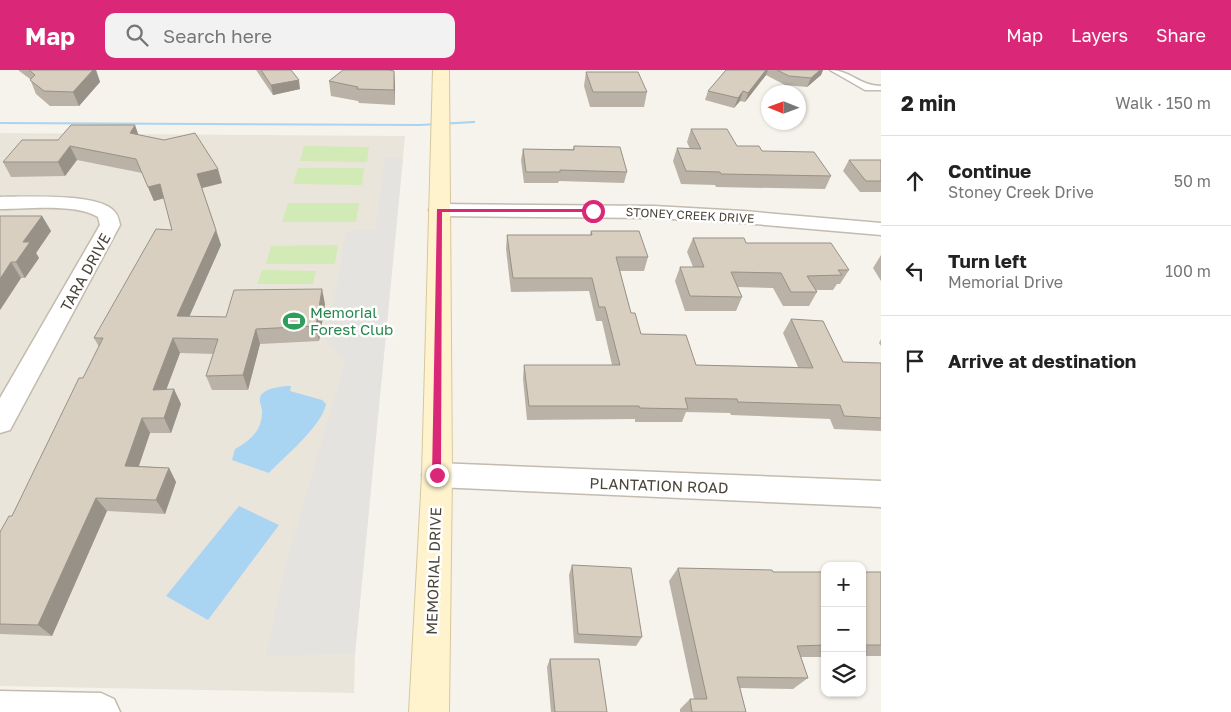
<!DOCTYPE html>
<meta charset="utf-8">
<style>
body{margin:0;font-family:"Golos Text",sans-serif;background:#f2f2f2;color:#222}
.controls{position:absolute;right:15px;bottom:15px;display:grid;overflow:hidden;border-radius:10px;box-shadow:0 1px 4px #0004}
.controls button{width:45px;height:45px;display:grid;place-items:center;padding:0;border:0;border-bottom:1px solid #e0e0e0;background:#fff;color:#222;font:25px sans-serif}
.compass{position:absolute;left:761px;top:15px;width:45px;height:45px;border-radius:50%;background:#fff;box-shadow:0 1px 4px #0004;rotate:271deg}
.stop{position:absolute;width:15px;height:15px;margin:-11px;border:4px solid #db2777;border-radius:50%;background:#fff}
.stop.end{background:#db2777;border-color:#fff;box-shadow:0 1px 5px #0008}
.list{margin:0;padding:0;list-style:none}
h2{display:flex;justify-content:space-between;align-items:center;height:65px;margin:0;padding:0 20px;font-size:21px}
h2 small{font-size:16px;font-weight:400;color:#767676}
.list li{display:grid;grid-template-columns:32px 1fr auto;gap:15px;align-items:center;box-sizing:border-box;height:90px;padding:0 20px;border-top:1px solid #e0e0e0}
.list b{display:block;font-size:19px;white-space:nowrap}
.list p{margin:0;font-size:16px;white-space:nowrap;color:#767676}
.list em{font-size:16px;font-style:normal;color:#767676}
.icon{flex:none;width:28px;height:28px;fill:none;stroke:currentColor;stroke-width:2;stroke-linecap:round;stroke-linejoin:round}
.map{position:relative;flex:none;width:881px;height:642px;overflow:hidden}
header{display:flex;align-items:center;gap:30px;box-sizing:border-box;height:70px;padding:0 25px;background:#db2777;color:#fff}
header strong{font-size:24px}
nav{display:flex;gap:28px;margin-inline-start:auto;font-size:18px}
.search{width:350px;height:45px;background:#f2f2f2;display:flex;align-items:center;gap:12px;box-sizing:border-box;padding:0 18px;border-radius:10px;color:#767676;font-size:19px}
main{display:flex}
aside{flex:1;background:#fff}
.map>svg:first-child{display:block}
.residential{fill:#eae5da}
.green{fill:#d2eab5}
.parking{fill:#e5e3e0}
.water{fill:#a9d4f2}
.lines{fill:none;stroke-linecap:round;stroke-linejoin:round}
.stream{fill:#a9d4f2;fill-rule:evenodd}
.lane-casing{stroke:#c2bbae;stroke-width:3}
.street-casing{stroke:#c2bbae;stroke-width:3}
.secondary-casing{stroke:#d6c79b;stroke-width:2}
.lane{fill:#fff;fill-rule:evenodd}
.street{fill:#fff;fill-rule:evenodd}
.secondary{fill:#fff3cd;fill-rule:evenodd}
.wall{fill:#bab2a6}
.shaded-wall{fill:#979187}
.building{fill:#d8cfc1;stroke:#979187}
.route{fill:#db2777}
.labels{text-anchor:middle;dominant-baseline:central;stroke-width:5;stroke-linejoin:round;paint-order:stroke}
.far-street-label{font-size:12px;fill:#4b4439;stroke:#fff}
.street-label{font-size:15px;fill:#4b4439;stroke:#fff}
.leisure-label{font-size:15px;fill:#27864d;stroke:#fff;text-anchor:start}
</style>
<header>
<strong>Map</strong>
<div class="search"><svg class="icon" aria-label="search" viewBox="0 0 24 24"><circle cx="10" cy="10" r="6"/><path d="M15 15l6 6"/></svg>Search here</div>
<nav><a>Map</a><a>Layers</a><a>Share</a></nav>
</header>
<main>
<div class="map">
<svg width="881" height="642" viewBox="0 0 881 642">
<rect width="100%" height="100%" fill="#f6f3ec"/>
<!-- residential -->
<path class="residential" d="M0,63L405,66L355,584L354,623L0,616Z"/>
<!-- green -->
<path class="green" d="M304,76L369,77L367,92L300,91Z
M298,98H364L362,115L293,114Z
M288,133H359L356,152H282Z
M338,175L335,194H266L271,176Z
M262,200L316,201L313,214H257Z"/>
<!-- parking -->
<path class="parking" d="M385,88H403L355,584L266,586L283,504L345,292L327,270L346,161L375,160Z"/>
<!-- water -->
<path class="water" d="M291,316L290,321L322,330L326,334C322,356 284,387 269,403L232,390L235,379C249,371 261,362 262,344C263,339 259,333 260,328C262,318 282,316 291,316Z
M239,436L279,455L208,550L166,526Z"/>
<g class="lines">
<!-- stream -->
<path class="stream" d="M473,51H475V53L420,56L0,54V52L420,54Z"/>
<!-- lane casing -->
<g class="lane-casing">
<path id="lane" d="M830,0C850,0 860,16 881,16V20H865Z"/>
</g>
<!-- street casing -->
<g class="street-casing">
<path id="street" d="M0,127C24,127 98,123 114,141C118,145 119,150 120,155L10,360L0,363V328L100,155L98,147C76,133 26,139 0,139Z
M439,134L654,136L743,141L881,153V165L743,153L654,148L439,146L432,144L429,140L432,136Z
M437,393L881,411V437L437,417L427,414L422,405L427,396Z
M0,621L101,623L114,629L120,642H0Z"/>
</g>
<!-- secondary casing -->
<g class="secondary-casing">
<path id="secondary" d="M433,0H449L452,405L449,642H409L422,405Z"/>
</g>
<!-- lane -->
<use href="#lane" class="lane"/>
<!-- street -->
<use href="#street" class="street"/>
<!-- secondary -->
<use href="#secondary" class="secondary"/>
</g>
<!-- wall -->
<path class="wall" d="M18,0H96L100,12L79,36H50L36,24L30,9Z
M256,0H291L300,19L273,25Z
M726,0H823L821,5L807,17L785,15L766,5L745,32L740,31L734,38L705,30L708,21Z
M394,1L395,35L359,33L358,31L331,26L329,11Z
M586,2L647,22L644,37H590L584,16Z
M691,59L737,76L762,81L831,106L825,119L716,117L715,115L681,114L673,91L677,78L690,79L687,72Z
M138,65L222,113L202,118L221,175L189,246L226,247L325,234L319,271L260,274L248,320H212L206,306L214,284L180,283L166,319L181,334L171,363H150L139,396L169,398L176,412L165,444L107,441L52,566L0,564V462L12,446L83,308L99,277L94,268L172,160L164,128L154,131L142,103L77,90L65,106L11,107L3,92L58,70Z
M574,76L627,102L624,113L559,111L558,113H524L521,90L523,79H573Z
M849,90H881V122H860L843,101Z
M0,146H42L51,161L36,183L39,188L25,208H21L0,240Z
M591,161L648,187L644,201H620L631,243L641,264L696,295L798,297L783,263L791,249L843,292L881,293V361L834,359L830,349L731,345L730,343L686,342L682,352H635V349L527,350L523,309L524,295H612L602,251H596L589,221L511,222L506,179L507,165H590Z
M693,168L746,173L849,200L840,214H837L833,220H816L817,222L809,236H783L773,218L738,217L742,227L736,241H685L675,211L680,197H693L687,182Z
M881,185V211L873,198Z
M881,269V276L879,273Z
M572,495L642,567L636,576L574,573L569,505Z
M678,498L773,502H825V587H801L808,608L793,619L740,618L746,642H680V639L690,629H694L669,511Z
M862,502H881V586H862Z
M550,589L607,642H551L547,597Z"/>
<!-- shaded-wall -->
<path class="shaded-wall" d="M93,0H96L100,12L79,36L73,22Z
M766,0H768L766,5L745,32L748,23Z
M820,0H823L821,5L807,17L811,8Z
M394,1L395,15V35L394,20Z
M299,10L300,19L273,25L271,15Z
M743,21L740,31L734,38L738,28Z
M135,55L140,69L130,63Z
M70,76L77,90L65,106L58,92Z
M218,99L222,113L202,118L197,104Z
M160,114L165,128L154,131L148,117Z
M42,146L51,161L36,183L39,188L25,208L16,192L23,172Z
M216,160L221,175L183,261L177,246Z
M11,192L21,208L0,240V209Z
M322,219L325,234L319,271L316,256Z
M256,259L260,274L248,320L243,305Z
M173,268L180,283L161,334L153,320Z
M174,319L181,334L171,363L164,348Z
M142,348L150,363L134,410L125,396Z
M169,398L176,412L165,444L156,430Z
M96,428L107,441L52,566L38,555Z"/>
<!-- building -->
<path class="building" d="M29,0H93L73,22L44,21L30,10L35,5Z
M261,0H291L299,10L271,15Z
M343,0H389L394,1V20L357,19L358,17L329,11Z
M726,0H766L748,23L743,21L738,28L708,21Z
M777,0H820L811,8L789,6Z
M586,2H638L647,22H593Z
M71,55H135L130,63L164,70L195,63L218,99L197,104L216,160L177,246L226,247L234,220L322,219L316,256L256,259L243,305L206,306L218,269L173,268L153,320L174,319L164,348H142L125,396L169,398L156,430L96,428L38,555L0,554V462L9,446H12L79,308H83L103,268H94L156,159L172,160L160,114L148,117L136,89L70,76L58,92H3L22,70H58Z
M691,59H727L737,76H759L762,81L814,82L831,106L721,104L720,102L686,101L677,78L701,79Z
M574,76L620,77L627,102L560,100V102H526L523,79L574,80Z
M849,90H881V111H866Z
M0,146H42L23,172H30L16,192H11L0,209Z
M591,161H639L648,187H616L631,243H635L641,264L686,265L696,295L813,298L791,249L823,251L843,292L881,293V348L844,346L840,335L738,332L737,329L685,328L688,339L640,338L639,336H529L524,295H620L605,237H599L592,208H513L507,165H592Z
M693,168H744L746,173H831L849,200H838L842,205L807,206L817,222H791L781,203L731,202L742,227L690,226L680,197H704Z
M572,495L631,498L642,567L578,564Z
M678,498L772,500L773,502H825V575L797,576L808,608L737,607L746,642H692L690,629H707Z
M862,502H881V575H862Z
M550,589H599L607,642H555Z"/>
<!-- route -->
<path class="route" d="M437,139H593L596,141L593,142H442L441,405L437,409L432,405Z"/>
<!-- icons -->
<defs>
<g id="stadium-bare" transform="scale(1.725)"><path d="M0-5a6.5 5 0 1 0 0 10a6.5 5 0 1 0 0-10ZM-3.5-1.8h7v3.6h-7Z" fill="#2e9e5b" stroke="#fff" stroke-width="2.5" paint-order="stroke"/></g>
</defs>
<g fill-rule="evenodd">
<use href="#stadium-bare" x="294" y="251"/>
</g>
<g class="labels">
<!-- far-street labels -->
<g class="far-street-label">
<text transform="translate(690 145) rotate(3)">STONEY CREEK DRIVE</text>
</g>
<!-- street labels -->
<g class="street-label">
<text transform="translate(85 202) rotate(-61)">TARA DRIVE</text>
<text transform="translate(659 415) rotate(2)">PLANTATION ROAD</text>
<text transform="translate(433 501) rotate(-88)">MEMORIAL DRIVE</text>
</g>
<!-- leisure labels -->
<g class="leisure-label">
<text x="310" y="242">Memorial<tspan x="310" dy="17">Forest Club</tspan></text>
</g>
</g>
</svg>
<div class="controls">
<button>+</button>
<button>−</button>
<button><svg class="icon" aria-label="layers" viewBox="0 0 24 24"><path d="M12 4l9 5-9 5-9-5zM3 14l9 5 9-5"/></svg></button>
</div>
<svg class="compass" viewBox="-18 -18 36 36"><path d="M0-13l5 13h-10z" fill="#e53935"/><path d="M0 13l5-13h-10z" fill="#767676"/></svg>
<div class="stop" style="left:593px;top:141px"></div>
<div class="stop end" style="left:437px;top:405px"></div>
</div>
<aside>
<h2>2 min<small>Walk · 150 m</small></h2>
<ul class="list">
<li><svg class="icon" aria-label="ahead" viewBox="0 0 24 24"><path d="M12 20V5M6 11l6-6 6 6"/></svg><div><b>Continue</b><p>Stoney Creek Drive</p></div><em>50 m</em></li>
<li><svg class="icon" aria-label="left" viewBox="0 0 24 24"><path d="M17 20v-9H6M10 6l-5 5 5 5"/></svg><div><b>Turn left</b><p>Memorial Drive</p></div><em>100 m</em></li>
<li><svg class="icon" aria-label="arrive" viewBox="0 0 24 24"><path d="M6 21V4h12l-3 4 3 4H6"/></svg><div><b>Arrive at destination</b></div></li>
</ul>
</aside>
</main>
